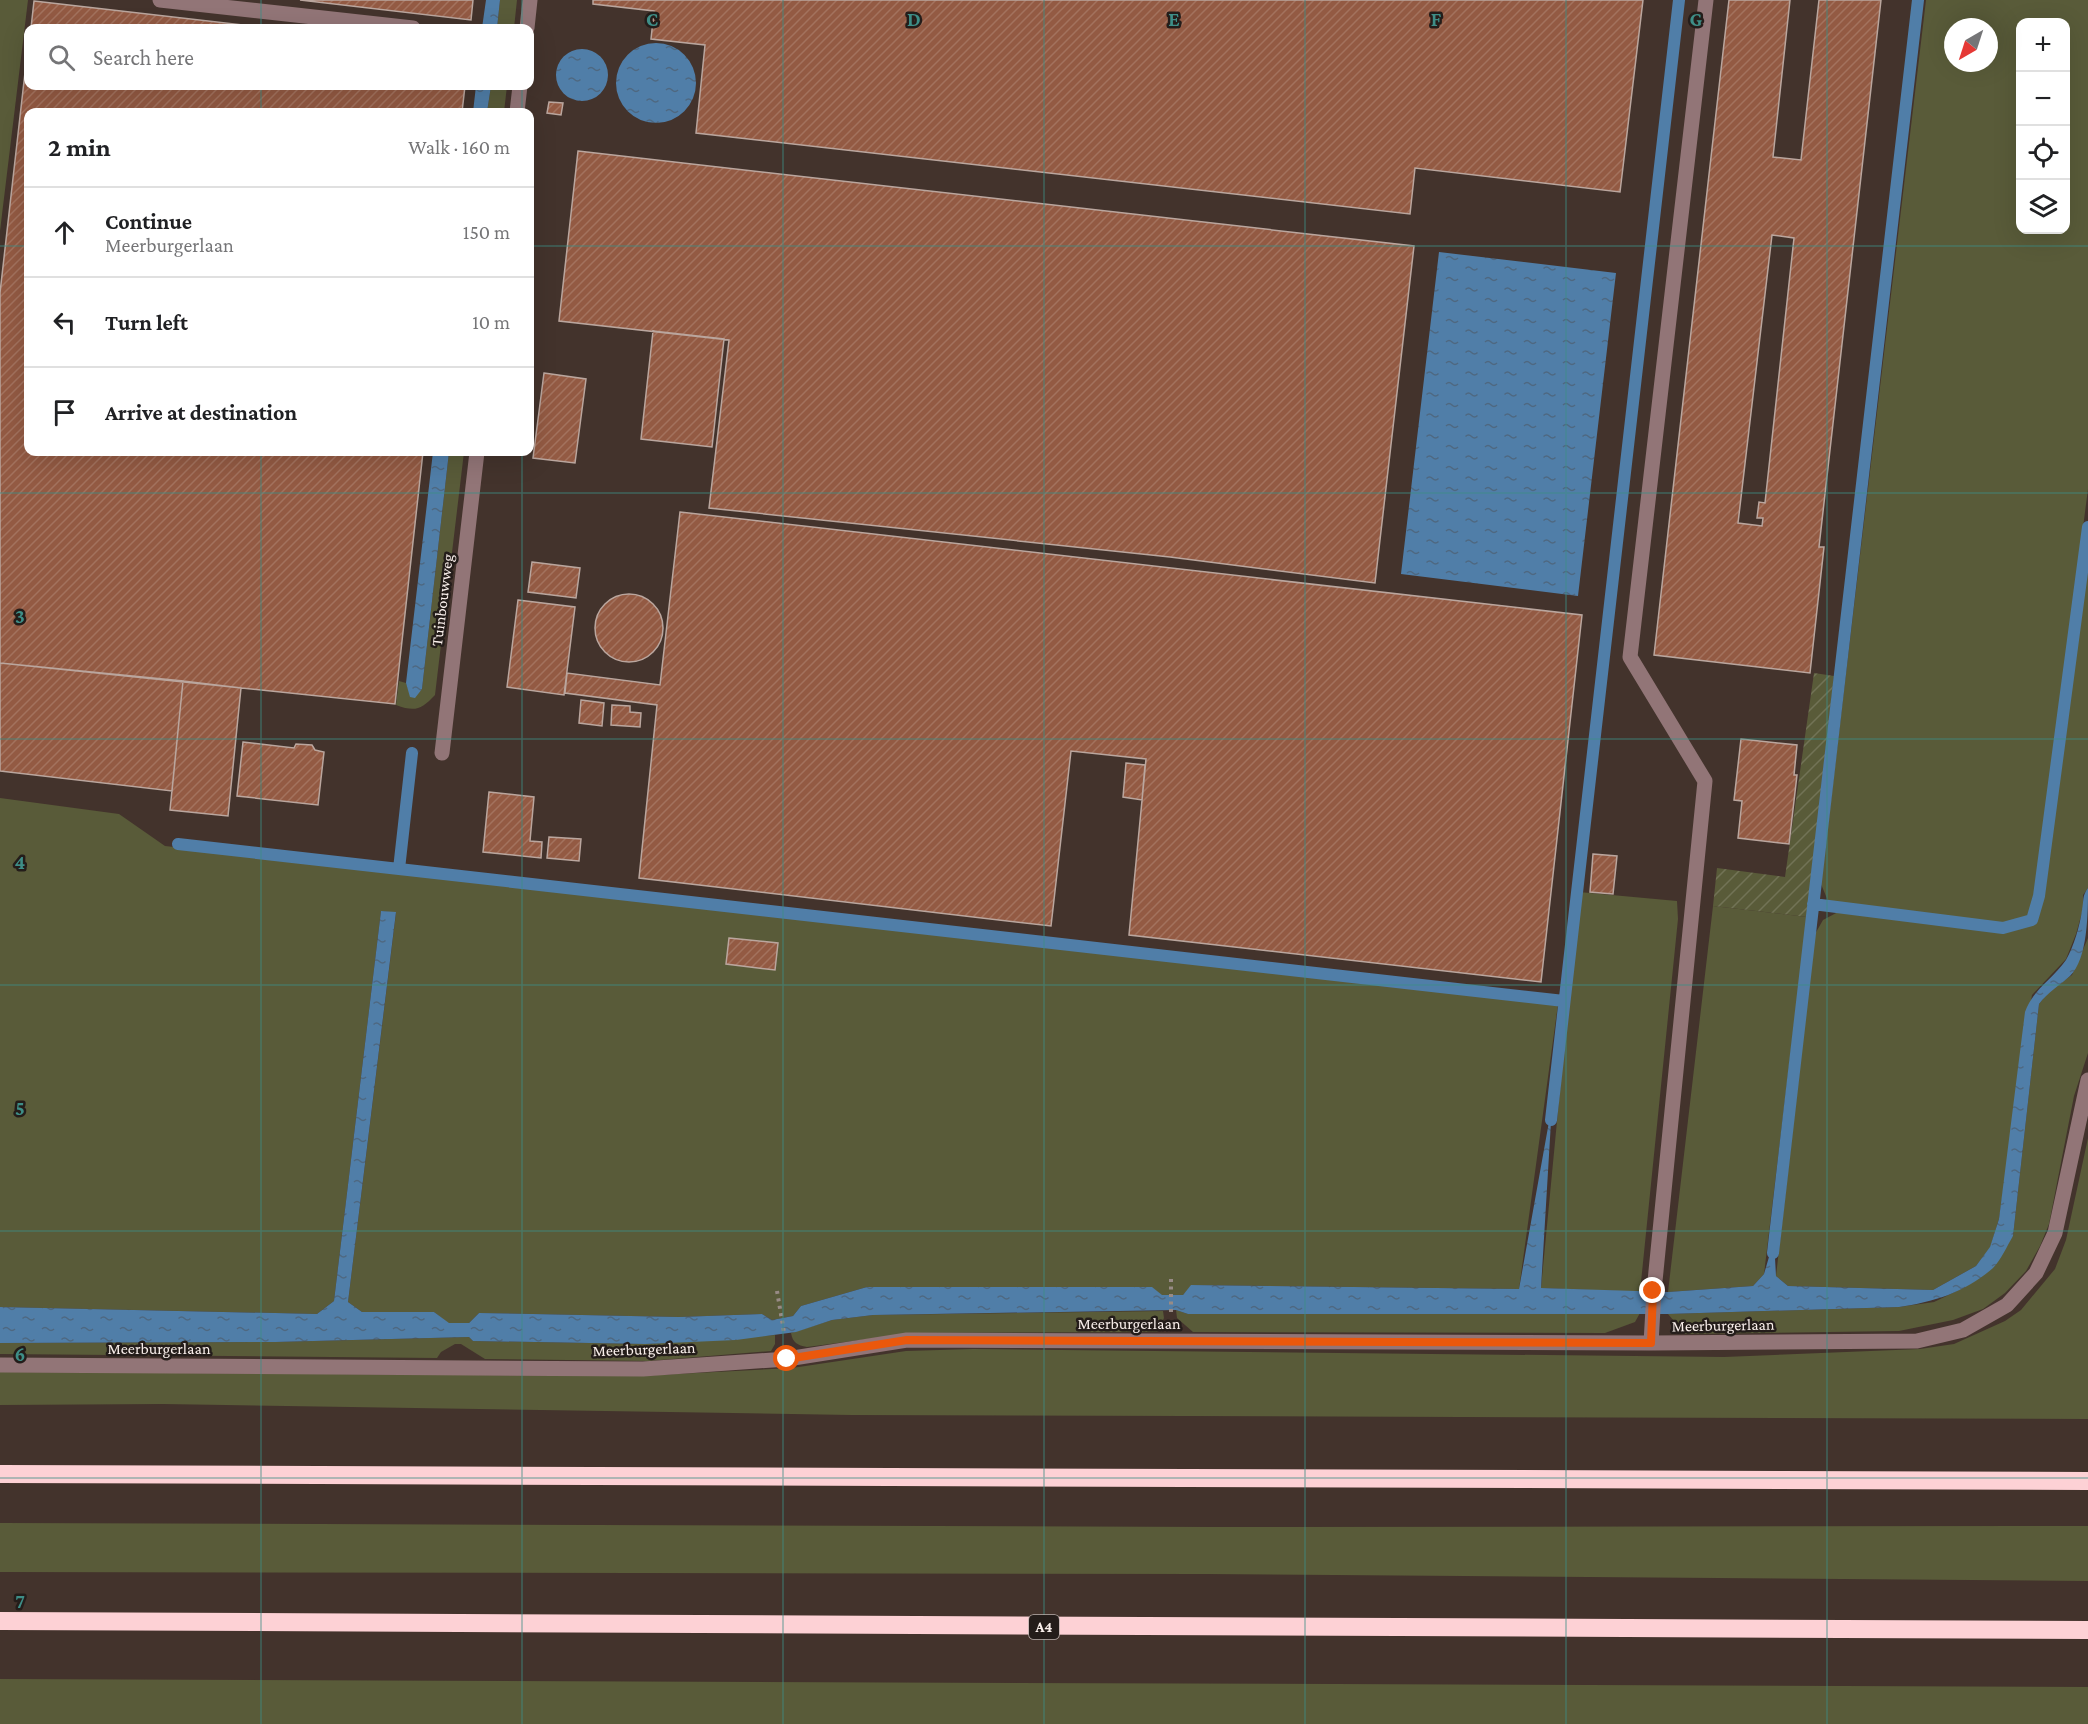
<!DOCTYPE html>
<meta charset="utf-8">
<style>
body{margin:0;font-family:"Crimson Pro",serif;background:#f2f2f2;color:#202124}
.controls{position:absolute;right:18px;top:18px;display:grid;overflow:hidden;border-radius:12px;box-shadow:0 6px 24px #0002}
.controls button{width:54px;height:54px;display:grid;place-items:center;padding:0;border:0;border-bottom:2px solid #e0e0e0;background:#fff;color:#202124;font:30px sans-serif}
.compass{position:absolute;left:1944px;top:18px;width:54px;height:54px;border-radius:50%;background:#fff;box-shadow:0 6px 24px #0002;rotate:219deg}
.stop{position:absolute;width:18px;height:18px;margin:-14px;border:4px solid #ea580c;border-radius:50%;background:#fff}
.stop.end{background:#ea580c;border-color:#fff;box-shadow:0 2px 6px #0008}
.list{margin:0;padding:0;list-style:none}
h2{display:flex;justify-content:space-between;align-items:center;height:78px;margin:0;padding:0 24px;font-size:26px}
h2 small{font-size:20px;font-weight:400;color:#757577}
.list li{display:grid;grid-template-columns:39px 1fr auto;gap:18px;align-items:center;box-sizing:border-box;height:90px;padding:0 24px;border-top:2px solid #e0e0e0}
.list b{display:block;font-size:22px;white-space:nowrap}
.list p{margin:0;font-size:20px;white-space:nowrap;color:#757577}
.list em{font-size:20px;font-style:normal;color:#757577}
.icon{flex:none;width:33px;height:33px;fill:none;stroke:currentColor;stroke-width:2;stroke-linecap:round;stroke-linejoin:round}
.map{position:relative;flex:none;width:2088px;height:1724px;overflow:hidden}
.search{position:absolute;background:#fff;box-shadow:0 6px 24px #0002;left:24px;top:24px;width:510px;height:66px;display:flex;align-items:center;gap:15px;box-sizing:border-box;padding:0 21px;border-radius:12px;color:#757577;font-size:22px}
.panel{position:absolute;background:#fff;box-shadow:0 6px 24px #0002;left:24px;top:108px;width:510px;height:348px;border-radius:12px}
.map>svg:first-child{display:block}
.grass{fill:#595b39;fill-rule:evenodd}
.garden{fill:url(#garden-furrows)}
.water{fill:url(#water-ripples)}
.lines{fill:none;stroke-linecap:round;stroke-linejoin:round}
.stream{stroke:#507ea8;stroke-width:12}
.building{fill:url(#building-hatch);stroke:#baa69e;stroke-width:1.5;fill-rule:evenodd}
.path{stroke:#988b86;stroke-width:4;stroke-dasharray:3 4.5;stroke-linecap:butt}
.minor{stroke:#927577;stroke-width:15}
.highway{stroke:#fdd1d5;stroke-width:18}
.route{stroke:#ea580c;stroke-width:8}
.grid{fill:none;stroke:#3e8e87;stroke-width:1.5;stroke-opacity:0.55}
.labels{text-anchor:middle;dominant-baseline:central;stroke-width:5;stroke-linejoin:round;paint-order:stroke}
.shield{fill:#241d1a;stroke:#bab1ad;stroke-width:1.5}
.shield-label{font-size:15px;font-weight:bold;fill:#faf0ec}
.street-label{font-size:16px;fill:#faf0ec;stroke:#241d1a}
.grid-label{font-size:20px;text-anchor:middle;font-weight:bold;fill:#3e8e87;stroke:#241d1a;stroke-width:5;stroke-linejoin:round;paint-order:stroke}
</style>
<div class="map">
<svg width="2088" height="1724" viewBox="0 0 2088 1724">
<defs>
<pattern id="garden-furrows" width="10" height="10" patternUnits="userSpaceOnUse" patternTransform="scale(1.5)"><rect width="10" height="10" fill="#595b39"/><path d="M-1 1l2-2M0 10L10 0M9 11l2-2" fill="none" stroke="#727356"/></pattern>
<pattern id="water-ripples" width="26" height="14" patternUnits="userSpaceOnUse" patternTransform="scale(1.5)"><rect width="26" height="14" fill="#507ea8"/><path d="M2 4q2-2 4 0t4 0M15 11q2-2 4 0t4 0" fill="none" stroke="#4e6881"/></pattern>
<pattern id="building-hatch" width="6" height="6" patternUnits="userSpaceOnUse" patternTransform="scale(1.5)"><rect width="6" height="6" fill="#935a43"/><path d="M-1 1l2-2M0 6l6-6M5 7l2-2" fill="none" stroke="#a3725e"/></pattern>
</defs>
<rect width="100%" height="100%" fill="#43332c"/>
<!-- grass -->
<path class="grass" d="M0,0H28L0,231Z
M500,0H517L514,28H497Z
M1926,0H2088V489L2035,896L2027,918L2004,924L1828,901L1821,884ZM2020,22H2066V230H2020ZM1953,27H1989V63H1953Z
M491,86H507L504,112H487Z
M449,452H464L435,695C421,710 415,712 396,705L399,681L406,683L411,697L422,689Z
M2088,564V888L2083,895V909L2076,934L2066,959L2032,995L1999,1219L1990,1248L1976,1266L1933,1290L1788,1286L1776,1276L1815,934L1823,920L1838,912L2003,932L2036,924L2043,899Z
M0,798L119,814L165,846L1558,1004L1519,1289L1192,1285L1183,1295H1161L1151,1287H867L801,1306L793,1316L772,1320L762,1314L679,1317L479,1313L469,1323H448L434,1312H362L348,1302L396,913L381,911L334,1301L317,1314L0,1307Z
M1579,892L1677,901L1678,919L1640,1292L1541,1288Z
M1713,906L1807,917L1764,1274L1753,1286L1668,1292Z
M2088,938V1053L2074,1096L2049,1224L2040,1246L2026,1271L2005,1293L1983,1309L1953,1320L1899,1331L1685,1334L1668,1314L1899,1307L1934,1302L1965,1287L2013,1236L2039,1004L2049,991L2072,975Z
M2088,1138V1419L851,1415L163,1404L0,1405V1372L638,1376L792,1368L906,1351L973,1349L1724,1357L1920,1349L1954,1344L2005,1321L2021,1310L2055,1269L2066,1240Z
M1176,1310L1188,1314L1640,1313L1635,1322L1605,1333L1193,1332L1177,1318Z
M1163,1311L1164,1318L1157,1332L914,1333L807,1347C797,1345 793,1343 791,1333L832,1320L873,1315Z
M775,1335V1344L771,1351L648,1361L485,1359L461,1344H455L441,1352L437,1358L0,1354V1343L275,1342L469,1337L473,1341L645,1344Z
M0,1523L1213,1527L2088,1526V1581L1206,1574L0,1572Z
M0,1679L2088,1687V1724H0Z"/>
<!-- garden -->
<path class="garden" d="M1814,673L1834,676L1807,917L1713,906L1717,868L1785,877Z"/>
<!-- water -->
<path class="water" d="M486,0H500L497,28H482Z
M616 83a40 40 0 1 1 80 0a40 40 0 1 1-80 0Z
M556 75a26 26 0 1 1 52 0a26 26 0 1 1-52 0Z
M476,86H491L487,112H473Z
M1439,252L1616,273L1578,596L1401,574Z
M433,452H449L422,689L415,698L410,697L406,683Z
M2088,888C2088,912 2088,959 2070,976C2059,986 2048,992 2039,1004L2013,1236C2007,1246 2001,1260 1993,1268C1966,1292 1934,1302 1899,1307L1668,1314H1188L1176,1310L873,1315L832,1320L796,1332L736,1340L645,1344L473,1341L469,1337L275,1342L0,1343V1307L317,1314L334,1301L381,911L396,912L348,1302L362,1312H434L449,1323H469L479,1313L679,1317L762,1314L772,1320L793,1316L801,1306L867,1287H1152L1162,1295H1183L1191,1285L1519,1289L1552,1105L1541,1288L1668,1292L1753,1286L1764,1274L1774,1240L1776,1276L1788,1286L1933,1290L1976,1266L1990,1247L1999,1219L2025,1012C2034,988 2052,980 2066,960C2074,946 2080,925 2082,910C2084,900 2082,896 2088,888Z"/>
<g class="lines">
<!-- stream -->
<path class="stream" d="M412,753L399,869L1564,1001
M178,844L399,869
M1813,904L2003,928L2032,920L2039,896L2088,527
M1551,1120L1679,0
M1773,1253L1918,0"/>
</g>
<!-- building -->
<path class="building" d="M300,0H473L471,20Z
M593,0H1643L1620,192L1415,168L1410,214L696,133L705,45L651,39L654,11L593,4Z
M1729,0H1790L1773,157L1801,160L1819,0H1881L1819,547H1824L1810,673L1654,655ZM1772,235L1794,238L1765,503L1759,502L1757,518H1763L1762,526L1738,523Z
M34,1L269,28H31Z
M28,46V86H465L462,112H28V452H423L395,704L0,663V293Z
M549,102L563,103L561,115L547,113Z
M578,151L1414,246L1375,583L1170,557L709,508L729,340L559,321Z
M653,331L724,339L712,447L641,439Z
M544,373L586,379L575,463L533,458Z
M680,512L1582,615L1541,982L1129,935L1146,759L1071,751L1051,926L639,878L657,705L565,693L567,673L660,685Z
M532,562L580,568L576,598L528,592Z
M595 628a34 34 0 1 1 68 0a34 34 0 1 1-68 0Z
M518,600L575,607L564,695L507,687Z
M0,663L183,681L172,791L0,771Z
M183,681L241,688L228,816L170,810Z
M581,700L604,703L602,726L579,723Z
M612,705L630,706V712L641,713L640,727L611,725Z
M1741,739L1797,745L1794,775H1797L1789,844L1738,838L1742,801L1734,800Z
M243,742L294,748L296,744L312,745L315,750L324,752L318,805L237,796Z
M1126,763L1145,765L1142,800L1123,797Z
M489,792L534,797L530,841L542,842L541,858L483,852Z
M549,837L581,839L579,861L547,858Z
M1593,854L1617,856L1613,894L1590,892Z
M729,938L778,943L775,970L726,964Z"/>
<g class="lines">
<!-- path -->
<path class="path" d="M1171,1279V1315
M777,1291L784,1332"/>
<!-- minor -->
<path class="minor" d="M160,0L413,28
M527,28L530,0
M517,112L520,86
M442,753L477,452
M1651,1343L1654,1291L1705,781L1630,657L1706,0
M0,1365L643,1369L787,1359L907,1340L1651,1343L1917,1341L1963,1330L2007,1305L2036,1273L2055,1233L2088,1080"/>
<!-- highway -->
<path class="highway" d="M0,1474L2088,1481
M0,1621L2088,1630"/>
</g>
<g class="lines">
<!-- route -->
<path class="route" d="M787,1359L907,1340L1651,1343L1653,1291"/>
</g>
<!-- grid -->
<path class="grid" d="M261,0V28M522,0V28M783,0V1724M1044,0V1724M1305,0V1724M1566,0V1724M1827,0V1724M261,86V112M522,86V112M0,246H28M530,246H2088M261,452V1724M522,452V1724M0,493H2088M0,739H2088M0,985H2088M0,1231H2088M0,1478H2088"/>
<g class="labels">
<!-- shield labels -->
<rect class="shield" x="1029" y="1615" width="30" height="24" rx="4.5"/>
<g class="shield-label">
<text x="1044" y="1627">A4</text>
</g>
<!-- street labels -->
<g class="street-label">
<text transform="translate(442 600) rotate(-83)">Tuinbouwweg</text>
<text x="1129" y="1323">Meerburgerlaan</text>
<text transform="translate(1723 1325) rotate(-1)">Meerburgerlaan</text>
<text x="159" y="1348">Meerburgerlaan</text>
<text transform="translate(644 1349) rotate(-2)">Meerburgerlaan</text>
</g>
</g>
<g class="grid-label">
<text x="652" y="26">C</text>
<text x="914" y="26">D</text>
<text x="1174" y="26">E</text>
<text x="1436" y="26">F</text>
<text x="1696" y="26">G</text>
<text x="20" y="623">3</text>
<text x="20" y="869">4</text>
<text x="20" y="1115">5</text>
<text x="20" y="1361">6</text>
<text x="20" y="1608">7</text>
</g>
</svg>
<div class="controls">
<button>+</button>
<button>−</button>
<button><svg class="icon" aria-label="locate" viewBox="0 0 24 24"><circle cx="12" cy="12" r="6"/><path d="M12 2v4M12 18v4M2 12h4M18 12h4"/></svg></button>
<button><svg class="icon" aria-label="layers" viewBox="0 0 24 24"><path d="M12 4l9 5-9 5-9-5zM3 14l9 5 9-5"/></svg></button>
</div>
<svg class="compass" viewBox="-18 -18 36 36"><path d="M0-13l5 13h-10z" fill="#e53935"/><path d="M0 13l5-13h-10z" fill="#757577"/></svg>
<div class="stop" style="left:787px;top:1359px"></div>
<div class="stop end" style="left:1653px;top:1291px"></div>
<div class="search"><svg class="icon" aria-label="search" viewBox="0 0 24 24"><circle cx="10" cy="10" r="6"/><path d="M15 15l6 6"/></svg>Search here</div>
<section class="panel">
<h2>2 min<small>Walk · 160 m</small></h2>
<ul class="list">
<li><svg class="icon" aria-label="ahead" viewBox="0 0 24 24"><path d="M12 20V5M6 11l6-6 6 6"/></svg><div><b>Continue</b><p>Meerburgerlaan</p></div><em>150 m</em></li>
<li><svg class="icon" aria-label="left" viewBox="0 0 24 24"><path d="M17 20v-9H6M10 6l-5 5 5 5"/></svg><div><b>Turn left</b></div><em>10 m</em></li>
<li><svg class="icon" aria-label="arrive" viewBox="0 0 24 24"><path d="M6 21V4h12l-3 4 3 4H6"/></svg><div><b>Arrive at destination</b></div></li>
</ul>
</section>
</div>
